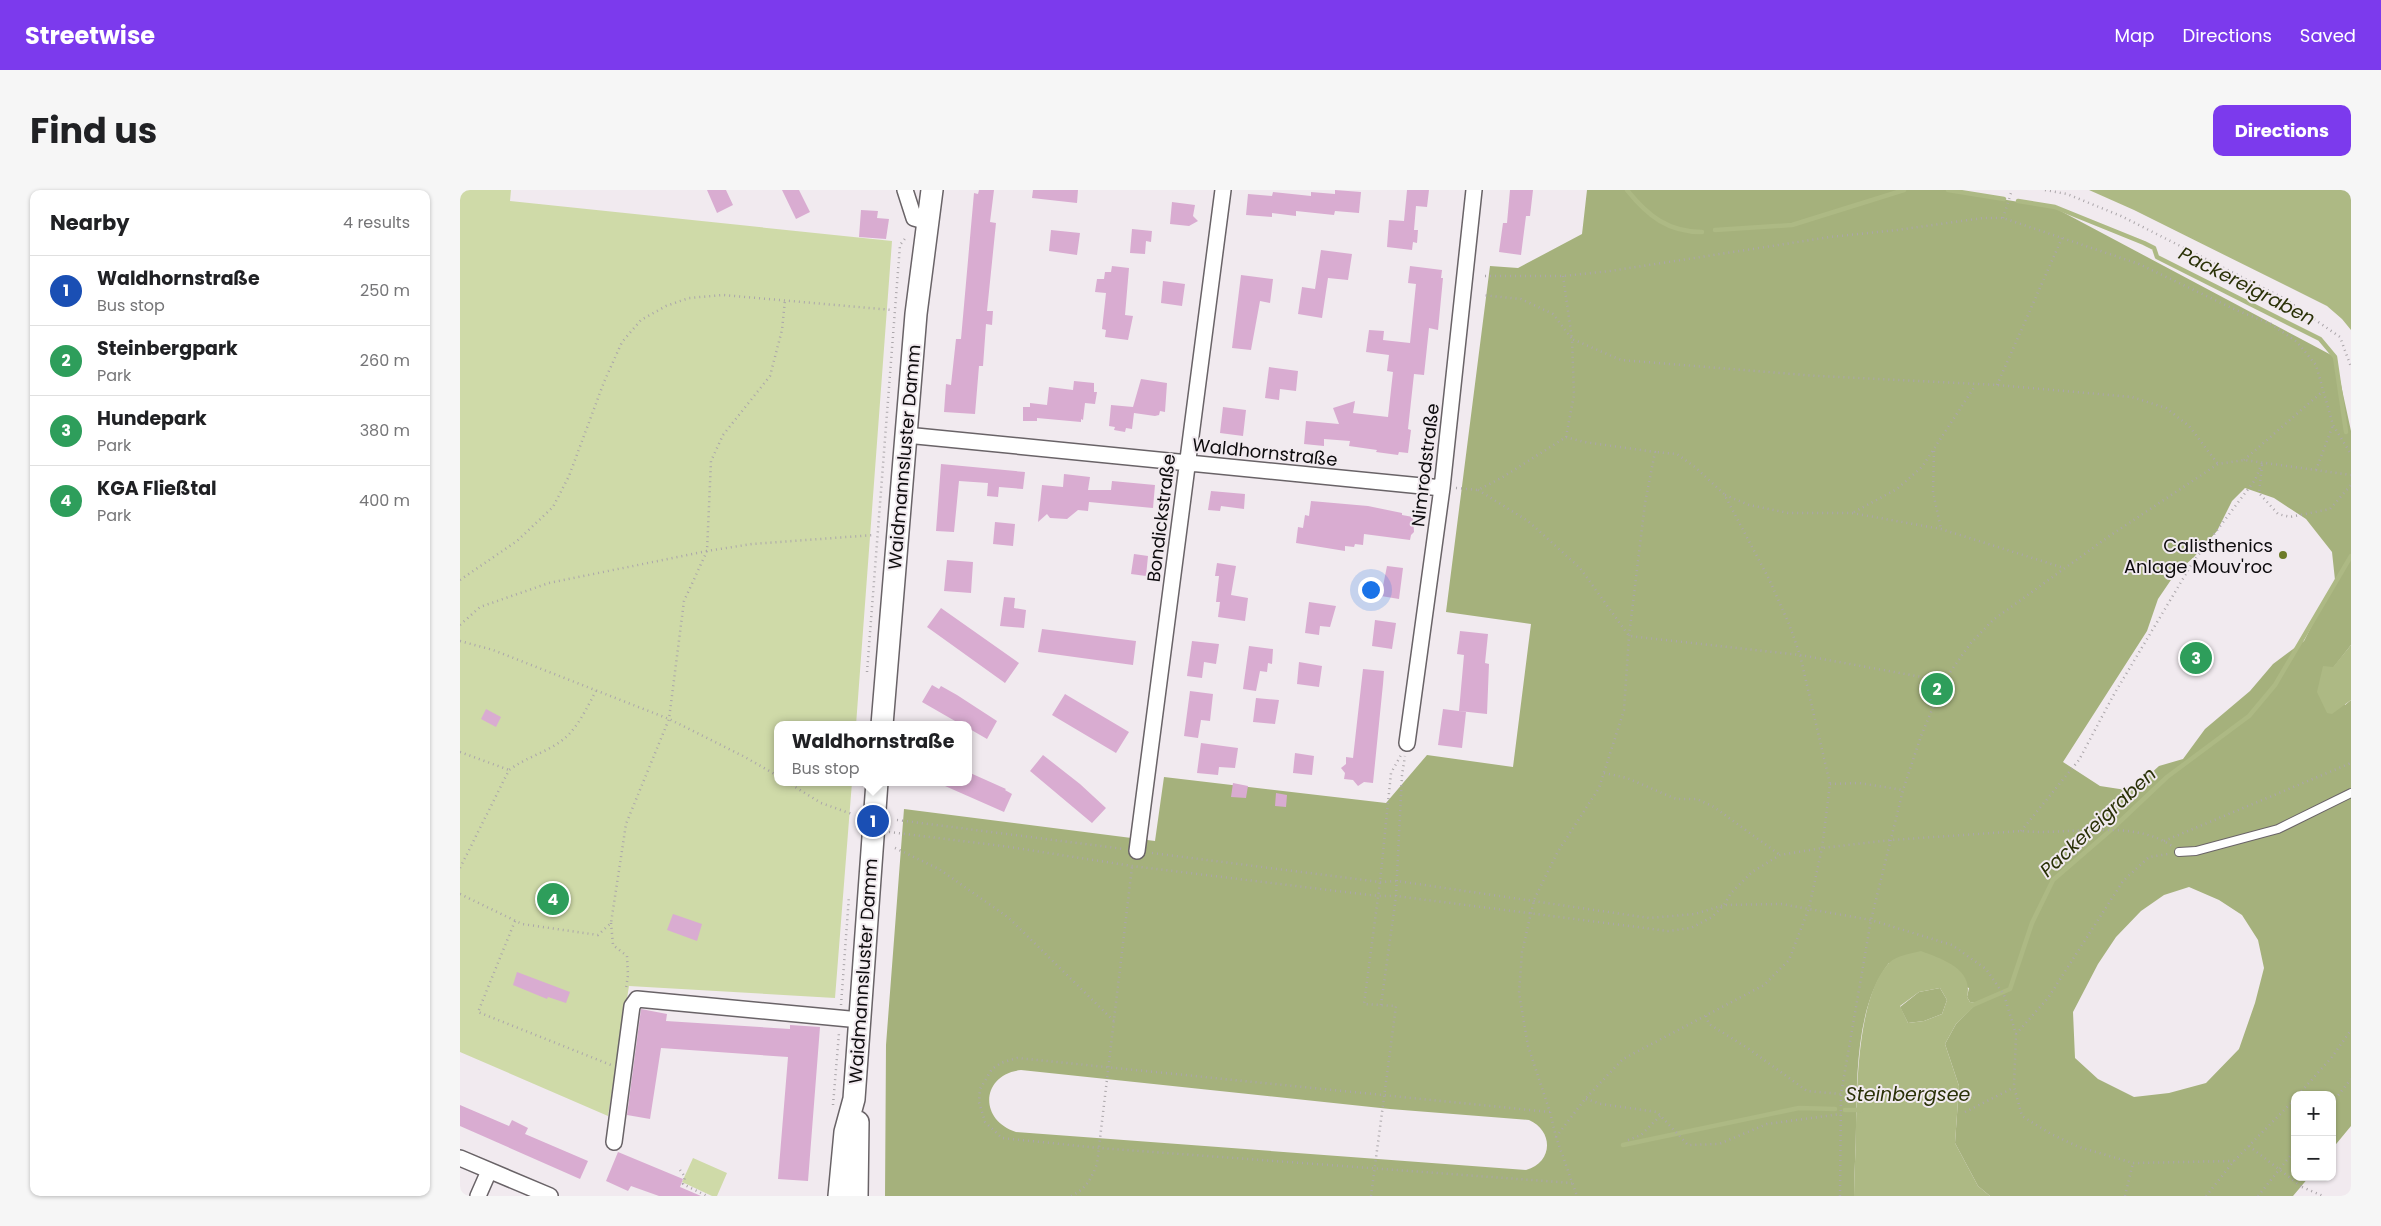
<!DOCTYPE html>
<meta charset="utf-8">
<style>
body{margin:0;font-family:Poppins,sans-serif;background:#f6f6f6;color:#202124}
.controls{position:absolute;right:15px;bottom:15px;display:grid;overflow:hidden;border-radius:10px;box-shadow:0 1px 4px #0004}
.controls button{width:45px;height:45px;display:grid;place-items:center;padding:0;border:0;border-bottom:1px solid #e0e0e0;background:#fff;color:#202124;font:25px sans-serif}
.you{position:absolute;left:910px;top:399px;width:18px;height:18px;margin:-12px;border:4px solid #fff;border-radius:50%;background:#1a73e8;box-shadow:0 0 0 8px #1a73e833}
.badge{display:grid;place-items:center;width:32px;height:32px;border-radius:50%;background:#7c3aed;color:#fff;font-size:16px;font-weight:700}
.pin{position:absolute;translate:-50% -50%;border:2px solid #fff;box-shadow:0 1px 5px #0006}
.popup{position:absolute;left:314px;top:531px;width:198px;height:65px;box-sizing:border-box;display:grid;place-content:center;border-radius:10px;background:#fff;filter:drop-shadow(0 1px 4px #0005);font-size:16px;white-space:nowrap;color:#757577}
.popup b{font-size:19px;color:#202124}
.popup::after{content:'';position:absolute;left:50%;top:100%;margin-left:-10px;border:10px solid transparent;border-top-color:#fff}
.list{margin:0;padding:0;list-style:none}
h2{display:flex;justify-content:space-between;align-items:center;height:65px;margin:0;padding:0 20px;font-size:21px}
h2 small{font-size:16px;font-weight:400;color:#757577}
.list li{display:grid;grid-template-columns:32px 1fr auto;gap:15px;align-items:center;box-sizing:border-box;height:70px;padding:0 20px;border-top:1px solid #e0e0e0}
.list b{display:block;font-size:19px;white-space:nowrap}
.list p{margin:0;font-size:16px;white-space:nowrap;color:#757577}
.list em{font-size:16px;font-style:normal;color:#757577}
.map{position:relative;flex:none;width:1891px;height:1006px;overflow:hidden;border-radius:10px}
header{display:flex;align-items:center;gap:30px;box-sizing:border-box;height:70px;padding:0 25px;background:#7c3aed;color:#fff}
header strong{font-size:24px}
nav{display:flex;gap:28px;margin-inline-start:auto;font-size:18px}
.intro{display:flex;align-items:center;justify-content:space-between;box-sizing:border-box;height:120px;padding:0 30px}
h1{margin:0;font-size:35px}
.button{padding:12px 22px;border-radius:10px;background:#7c3aed;color:#fff;font-size:18px;font-weight:700}
main{display:flex;gap:30px;padding:0 30px}
aside{flex:1;background:#fff;border-radius:10px;box-shadow:0 1px 4px #0004}
.map>svg:first-child{display:block}
.green{fill:#cfdaa8}
.forest{fill:#a5b17c;fill-rule:evenodd}
.water{fill:#adb984;fill-rule:evenodd}
.lines{fill:none;stroke-linecap:round;stroke-linejoin:round}
.stream{stroke:#adb984;stroke-width:4.5}
.building{fill:#d9acd1}
.service-casing{stroke:#696367;stroke-width:10}
.minor-casing{stroke:#696367;stroke-width:18}
.secondary-casing{stroke:#696367;stroke-width:24}
.path{stroke:#aba6aa;stroke-width:2.5;stroke-dasharray:1 4;stroke-linecap:butt}
.service{stroke:#fff;stroke-width:8}
.minor{stroke:#fff;stroke-width:15}
.secondary{stroke:#fff;stroke-width:21}
.path-bridge{stroke:#aba6aa;stroke-width:2.5;stroke-dasharray:1 4;stroke-linecap:butt}
.poi-dot{fill:#6d7b28;stroke:#f1eaef;stroke-width:2}
.labels{text-anchor:middle;dominant-baseline:central;stroke-width:4;stroke-linejoin:round;paint-order:stroke}
.street-label{font-size:18px;fill:#0d0b0d;stroke:#f1eaef}
.poi-label{font-size:18px;fill:#0d0b0d;stroke:#f1eaef;text-anchor:end}
.water-label{font-size:19px;font-style:italic;fill:#2a3107;stroke:#f1eaef}
</style>
<header>
<strong>Streetwise</strong>
<nav><a>Map</a><a>Directions</a><a>Saved</a></nav>
</header>
<div class="intro"><h1>Find us</h1><a class="button">Directions</a></div>
<main>
<aside>
<h2>Nearby<small>4 results</small></h2>
<ul class="list">
<li><span class="badge" style="background:#1a4fb4">1</span><div><b>Waldhornstraße</b><p>Bus stop</p></div><em>250 m</em></li>
<li><span class="badge" style="background:#2e9e5b">2</span><div><b>Steinbergpark</b><p>Park</p></div><em>260 m</em></li>
<li><span class="badge" style="background:#2e9e5b">3</span><div><b>Hundepark</b><p>Park</p></div><em>380 m</em></li>
<li><span class="badge" style="background:#2e9e5b">4</span><div><b>KGA Fließtal</b><p>Park</p></div><em>400 m</em></li>
</ul>
</aside>
<div class="map">
<svg width="1891" height="1006" viewBox="0 0 1891 1006">
<rect width="100%" height="100%" fill="#f1eaef"/>
<!-- green -->
<path class="green" d="M0,0H51L50,11L432,51L396,535H318V592H392L375,808L169,796L148,926L0,862Z
M233,968L267,983L257,1006H252L222,992Z"/>
<!-- forest -->
<path class="forest" d="M1127,0H1487L1595,18L1875,167L1891,241V455L1873,478L1885,515L1891,510V936L1872,959V905H1835V987H1849L1833,1006H1530L1518,996L1495,953L1499,896L1485,854L1496,834L1517,813L1510,812L1507,807L1509,798L1429,773C1396,815 1397,885 1396,937C1396,960 1394,983 1394,1006H425L426,855L444,619L695,651L704,587L926,613L967,565L1053,577L1071,434L986,422L1030,76L1058,78L1122,44ZM1785,298L1814,308L1846,329L1872,362L1875,390L1844,451L1813,474L1790,501L1745,539L1723,569L1699,576L1676,597L1666,600L1640,596L1603,572L1687,441L1698,409L1715,384L1734,367L1757,341L1772,311ZM1729,697L1759,710L1782,725L1798,750L1804,778L1795,813L1779,859L1746,893L1709,903L1674,907L1638,889L1615,868L1613,822L1638,774L1656,747L1681,721L1704,705ZM561,880L930,919L1069,930C1094,941 1093,973 1066,980L556,942C518,930 521,884 561,880Z
M1480,798L1487,810L1482,824L1464,831L1448,833L1440,817L1459,802Z"/>
<!-- water -->
<path class="water" d="M1629,0H1891V140L1882,129L1867,116L1674,20Z
M1891,455V510L1872,524L1867,523L1857,502L1863,476L1873,477Z
M1461,761C1482,769 1514,779 1507,807L1510,812L1518,813L1496,834L1485,854L1499,896L1495,953L1518,996L1530,1006H1394C1394,983 1396,960 1396,937C1397,894 1398,805 1429,773C1437,765 1450,764 1461,761ZM1480,798L1487,810L1482,824L1464,831L1448,833L1440,816L1459,802Z"/>
<g class="lines">
<!-- stream -->
<path class="stream" d="M1167,0C1188,26 1208,42 1242,42
M1488,0L1544,9
M1558,11L1595,17L1684,53L1694,58L1697,67L1860,149L1875,167L1886,242
M1255,40L1332,35L1444,0
M1513,815L1550,799L1572,733L1593,690L1652,639L1707,587L1789,526L1815,495L1891,366
M1385,920H1401
M1163,955L1339,918L1375,919"/>
</g>
<!-- building -->
<path class="building" d="M247,0H266L273,15L257,23Z
M322,0H339L350,22L336,29Z
M519,0H534L530,32L536,33L527,121H533L532,135L526,134L523,176H519L515,224L484,222L486,194L491,195L496,149H501L514,3L518,4Z
M573,0H618L617,13L572,8Z
M875,0L901,2L899,23L875,21L874,25L836,21V26L812,23V27L786,25L788,4L812,6L813,2L851,6V2L875,4Z
M947,0H969L967,17L956,16L954,40H958L957,53L953,52L952,60L927,57L929,30L944,31Z
M1050,0H1073L1070,26H1066L1061,65L1039,62L1043,33H1047Z
M712,12L735,15L733,26L738,31L729,36L710,34Z
M401,20L418,21L417,28L429,29L426,49L399,47Z
M672,39L692,41L691,52L686,51L685,64L670,63Z
M591,40L620,43L617,65L589,61Z
M861,60L892,64L888,90L868,88L862,128L838,124L842,97L855,99Z
M652,76L669,78L665,125L673,126L668,150L645,147L646,140L642,139L646,103L635,102L637,89H644L645,82H651Z
M950,76L982,80L981,88H983L978,140L969,138L964,185L954,184L948,239L951,240L948,263L939,262L938,265L916,262L917,260L889,256L890,251L864,249V256L844,254L846,231L879,234L873,218L895,211L893,223L928,227L933,182L927,181L929,165L906,162L909,140L924,141L923,150L950,153L956,94L948,93Z
M781,85L813,89L810,113L800,111L791,160L772,158Z
M703,91L725,94L722,116L701,113Z
M809,177L838,181L836,201L820,199L819,210L805,208Z
M681,189L707,193L705,222L700,221L699,225L695,226L674,223L672,239L666,238L665,242L654,240L655,237L649,236L651,215L673,217Z
M614,191L634,193V202H637L635,214L625,213L623,230L621,229V232L577,228V231H563V217H570V213L587,215L589,197L613,200Z
M763,217L786,220L783,246L760,243Z
M481,274L565,282L563,299L539,297L538,307L527,306L528,293L499,291L494,342L476,341Z
M604,284L630,287L628,300H651L652,291L695,295L693,318L629,312L628,321L618,320L607,329L590,328L587,324L578,332L582,295L603,297Z
M751,301L785,304L784,319L761,316L760,321L748,320Z
M851,311L908,316L942,323V325L953,327L954,342L951,345L950,350L904,344L903,355L895,354L894,357L885,356V361L836,353L838,337L843,338L845,325L849,326Z
M535,332L555,334L553,356L533,354Z
M674,364L688,366L686,386L671,384Z
M487,370L513,372L511,403L484,401Z
M757,373L776,376L771,405L788,408L785,431L758,427L760,412H756L759,386H755Z
M927,376L943,378L939,409L921,406Z
M544,407L555,408L554,418L566,420L564,438L540,436Z
M849,412L876,416L870,437L860,436L859,445L845,443Z
M481,418L559,473L545,493L467,437Z
M915,430L936,433L932,459L912,456Z
M582,439L676,451L673,475L578,462Z
M1000,441L1028,444L1025,473L1029,474L1027,524L999,521L1004,465L997,464Z
M732,451L759,454L756,474L744,472L742,488L727,486Z
M789,456L813,459L812,474L808,473L807,482L800,481L796,501L783,499Z
M839,472L862,476L859,497L837,494Z
M903,479L924,481L923,494L913,593L904,592L898,596L893,590L884,589L885,583L881,578L886,574V567L893,568Z
M472,495L479,499L481,496L497,505L537,531L527,549L508,538V535H502L462,512Z
M730,501L753,504L750,531L741,530L738,548L724,546Z
M605,504L669,542L656,563L592,525Z
M796,508L819,510L815,534L793,532Z
M26,519L41,527L36,537L21,529Z
M983,519L1006,522L1002,558L978,555Z
M741,553L778,558L775,578L759,577L758,585L737,583Z
M835,563L854,566L852,585L833,583Z
M583,565L620,594L646,618L632,633L570,581Z
M508,582L546,599L545,600L552,604L544,622L476,592H508Z
M773,593L788,596L786,608L771,607Z
M816,603L827,605L826,617L815,616Z
M213,724L242,734L237,751L207,740Z
M57,782L110,802L106,813L88,807L87,809L53,795Z
M181,819L207,824L206,831L330,839V835L360,837L348,991L318,989L328,867L201,858L190,929L167,925Z
M0,915L49,936L52,930L68,938L65,944L128,971L120,989L0,936Z
M158,962L223,989L220,997L241,1006H199L171,996L168,1001L146,991Z"/>
<g class="lines">
<!-- service casing -->
<g class="service-casing">
<path id="service" d="M1719,662L1736,661L1818,639L1891,603"/>
</g>
<!-- minor casing -->
<g class="minor-casing">
<path id="minor" d="M445,0L454,28L468,32
M446,245L982,298
M947,553L982,298L1014,0
M677,661L763,0
M154,952L172,816L177,809L400,830
M0,968L90,1006
M18,1006L29,981"/>
</g>
<!-- secondary casing -->
<g class="secondary-casing">
<path id="secondary" d="M422,535L456,124L472,0
M379,1006L385,942L394,909L417,592
M397,1006L398,932"/>
</g>
<!-- path -->
<path class="path" d="M1585,0L1607,4L1661,26L1825,109L1880,147L1891,177
M1543,28L1552,0
M1025,86H1103L1150,81L1370,47L1437,40L1523,28H1543L1679,74L1776,120L1811,134L1837,152L1856,175L1873,235L1891,264
M1103,86L1112,149L1161,170L1357,186L1537,195L1672,207L1706,218L1729,236L1758,274
M1537,195L1602,48
M1106,247L1124,252L1195,262L1185,313L1169,446L1164,520L1139,598L1097,663L1074,710L1062,762L1059,803L1068,856L1090,922L1096,947L1117,1006
M1474,261L1473,302L1481,339
M1784,270L1863,201
M1802,275L1799,303L1818,324L1830,327L1870,319L1891,295
M1856,280L1873,235
M996,298L1018,300L1043,287L1106,247L1114,205L1112,149L1093,124L1061,109L1022,105
M1018,300L1068,331L1120,378L1169,446L1340,465L1484,491
M1265,305L1289,315L1328,323H1392L1481,339L1604,378
M1394,322L1437,299L1462,277L1515,196
M0,390L57,351L93,317L109,286L144,192L162,152L181,130L206,116L229,108L263,105L432,120
M0,435L20,417L89,393L247,361L251,271L263,245L310,186L322,140L325,110
M0,451L33,460L209,529L283,566L318,586
M407,482L440,55L447,46
M0,562L49,580
M1144,583L1167,588L1216,609H1237L1254,617L1320,665
M327,592L361,613L392,624
M1370,594L1399,593L1443,600
M437,630L664,659
M1561,641L1619,570L1653,506L1733,372L1795,290L1802,273
M429,642L543,656L672,676L918,706H936L1208,741L1231,738L1252,727L1264,715L1271,703L1292,682L1320,665L1362,658L1431,650L1561,641C1607,646 1671,628 1712,656
M1704,651L1891,573
M435,658L479,679L549,728L655,832
M692,663L920,692L937,691L1189,728L1235,724L1264,715L1321,714L1411,730L1492,755L1526,779L1544,805L1556,844L1554,897L1562,926L1591,944L1619,957L1673,973L1774,971
M0,678L49,580C65,568 84,563 100,552C117,540 126,519 136,501
M0,704L62,734L138,745L151,733L166,634L209,529L224,411L247,361L292,354L414,345
M55,731L18,822L151,875
M151,733L153,755L167,766L168,785L166,799
M381,815L389,706
M921,815L936,706L942,585L945,566
M1246,826L1249,834L1289,859L1347,901L1381,904
M1556,844L1588,808L1663,691L1689,667L1708,664
M1838,905L1872,867L1891,840
M1126,909L1141,914L1197,922L1228,955L1259,954L1307,934L1381,924
M1872,913L1891,889
M373,915L379,843
M1090,922L557,868L541,873L532,879L520,899L519,912L525,932L542,948L639,958L1112,993
M1505,922L1553,898
M1096,947L1125,909L1163,869L1304,795L1329,770L1349,718L1362,658L1370,594L1340,465L1329,434L1309,389L1264,304L1235,277L1217,264L1195,262
M1168,950L1181,945L1200,926
M220,980L225,987L223,994L247,1006
M1842,997L1863,1006
M611,1006C626,999 631,989 637,974L672,677
M911,1006L936,816L904,814L920,692L931,583L941,565
M1380,1006L1381,904L1411,730L1443,600L1461,546L1484,491L1510,454L1533,430L1648,347L1758,274L1784,270L1891,285
M1665,1006L1673,973
M1746,1006L1774,971L1835,909
M1798,1006L1835,960"/>
<!-- service -->
<use href="#service" class="service"/>
<!-- minor -->
<use href="#minor" class="minor"/>
<!-- secondary -->
<use href="#secondary" class="secondary"/>
<!-- path-bridge -->
<path class="path-bridge" d="M1789,956L1842,997"/>
</g>
<!-- markers -->
<circle class="poi-dot" cx="1823" cy="365" r="5"/>
<g class="labels">
<!-- street labels -->
<g class="street-label">
<text transform="translate(805 262) rotate(6)">Waldhornstraße</text>
<text transform="translate(444 267) rotate(-85)">Waidmannsluster Damm</text>
<text transform="translate(965 275) rotate(-83)">Nimrodstraße</text>
<text transform="translate(701 328) rotate(-83)">Bondickstraße</text>
<text transform="translate(403 781) rotate(-86)">Waidmannsluster Damm</text>
</g>
<!-- poi labels -->
<g class="poi-label">
<text x="1813" y="355">Calisthenics<tspan x="1813" dy="21">Anlage Mouv'roc</tspan></text>
</g>
<!-- water labels -->
<g class="water-label">
<text transform="translate(1787 96) rotate(27)">Packereigraben</text>
<text transform="translate(1638 632) rotate(-43)">Packereigraben</text>
<text x="1448" y="904">Steinbergsee</text>
</g>
</g>
</svg>
<div class="controls">
<button>+</button>
<button>−</button>
</div>
<div class="you"></div>
<div class="pin badge" style="left:413px;top:631px;background:#1a4fb4">1</div>
<div class="popup"><b>Waldhornstraße</b>Bus stop</div>
<div class="pin badge" style="left:1477px;top:499px;background:#2e9e5b">2</div>
<div class="pin badge" style="left:1736px;top:468px;background:#2e9e5b">3</div>
<div class="pin badge" style="left:93px;top:709px;background:#2e9e5b">4</div>
</div>
</main>
